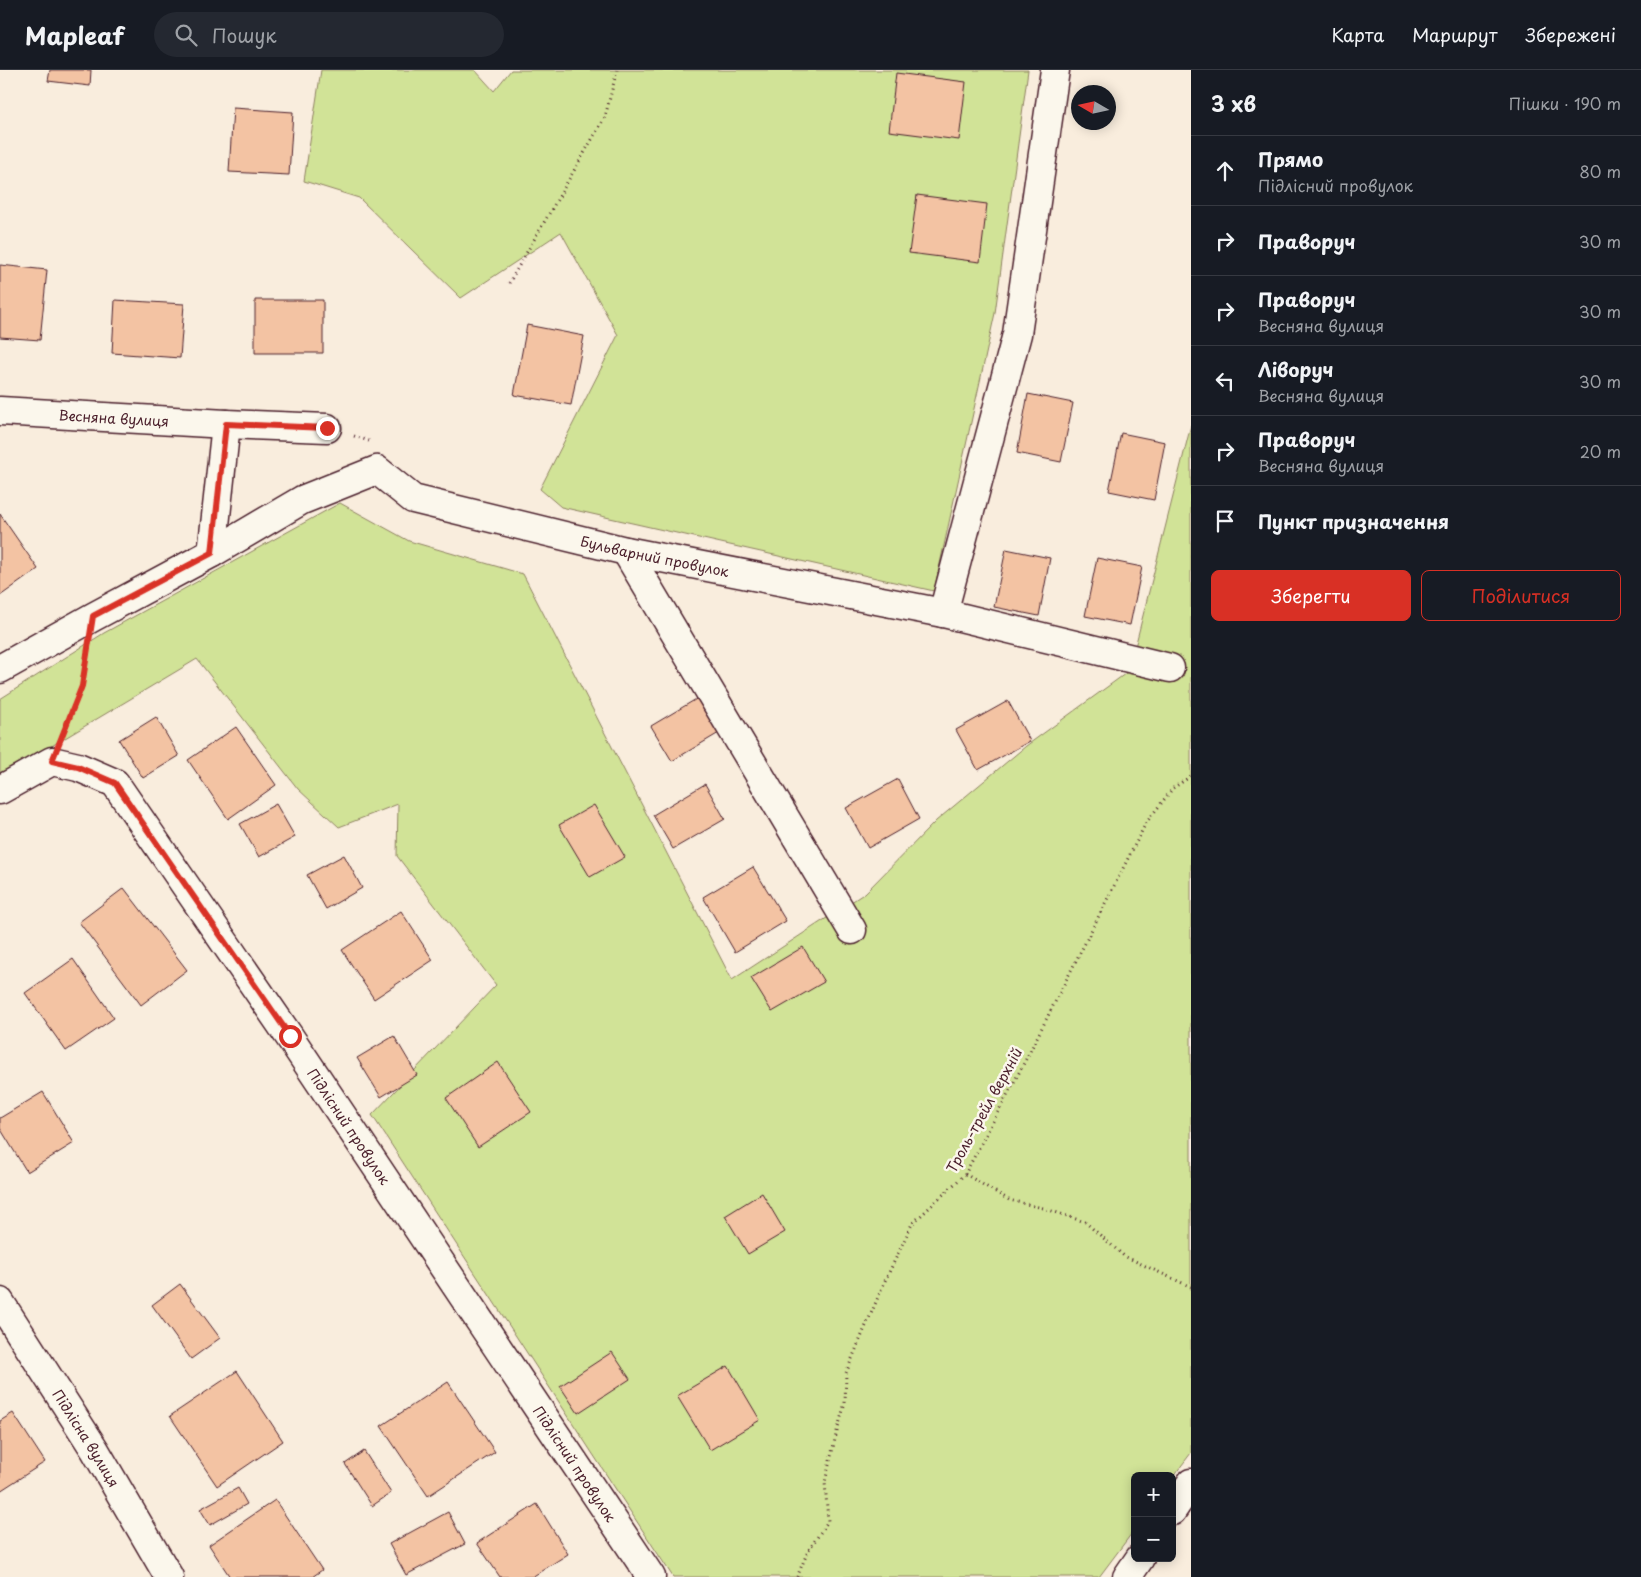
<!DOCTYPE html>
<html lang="uk">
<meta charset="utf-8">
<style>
body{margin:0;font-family:"Playpen Sans",sans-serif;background:#242831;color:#f1f3f6}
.controls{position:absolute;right:15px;bottom:15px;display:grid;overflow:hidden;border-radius:8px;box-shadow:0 2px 12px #0003}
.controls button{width:45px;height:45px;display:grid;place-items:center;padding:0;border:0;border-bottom:1px solid #363941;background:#171b24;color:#f1f3f6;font:25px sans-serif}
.compass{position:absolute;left:1071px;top:15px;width:45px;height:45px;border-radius:50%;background:#171b24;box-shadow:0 2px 12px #0003;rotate:279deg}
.stop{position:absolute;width:15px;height:15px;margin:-11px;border:4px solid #d93025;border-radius:50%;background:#fff}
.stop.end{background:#d93025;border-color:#fff;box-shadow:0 1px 5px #0008}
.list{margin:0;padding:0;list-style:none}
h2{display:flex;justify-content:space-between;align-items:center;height:65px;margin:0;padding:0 20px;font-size:21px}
h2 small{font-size:16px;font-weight:400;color:#9ea1a6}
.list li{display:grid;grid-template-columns:32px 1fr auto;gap:15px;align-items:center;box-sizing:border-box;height:70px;padding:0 20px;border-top:1px solid #363941}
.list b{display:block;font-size:19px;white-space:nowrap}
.list p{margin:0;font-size:16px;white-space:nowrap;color:#9ea1a6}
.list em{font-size:16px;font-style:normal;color:#9ea1a6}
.actions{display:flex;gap:10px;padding:15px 20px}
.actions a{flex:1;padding:11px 0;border:1px solid #d93025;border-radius:8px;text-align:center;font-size:18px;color:#d93025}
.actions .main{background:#d93025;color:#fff}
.icon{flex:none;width:28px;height:28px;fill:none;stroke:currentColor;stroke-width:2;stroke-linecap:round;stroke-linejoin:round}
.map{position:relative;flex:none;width:1191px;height:1507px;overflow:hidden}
header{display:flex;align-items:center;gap:30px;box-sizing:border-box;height:70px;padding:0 25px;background:#171b24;border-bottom:1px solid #363941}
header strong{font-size:24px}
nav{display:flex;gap:28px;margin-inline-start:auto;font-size:18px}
.search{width:350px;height:45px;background:#242831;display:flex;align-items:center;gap:12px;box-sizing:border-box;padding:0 18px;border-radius:28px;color:#9ea1a6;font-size:19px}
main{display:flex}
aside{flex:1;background:#171b24}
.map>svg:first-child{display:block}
.green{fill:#d1e397;stroke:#8e8161}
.building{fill:#f3c3a3;stroke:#4a1f2b}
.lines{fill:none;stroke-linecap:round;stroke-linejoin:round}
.minor-casing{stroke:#4a1f2b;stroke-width:31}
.path{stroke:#4a1f2b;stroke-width:3;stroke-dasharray:1 4;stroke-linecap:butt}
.minor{stroke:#fbf7ec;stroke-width:28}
.route{stroke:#d93025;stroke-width:6}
.labels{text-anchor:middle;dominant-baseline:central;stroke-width:5;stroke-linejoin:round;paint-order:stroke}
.street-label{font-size:14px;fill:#4a1f2b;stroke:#fbf7ec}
</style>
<header>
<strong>Mapleaf</strong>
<div class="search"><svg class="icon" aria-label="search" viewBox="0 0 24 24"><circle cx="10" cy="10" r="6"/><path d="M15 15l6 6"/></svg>Пошук</div>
<nav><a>Карта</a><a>Маршрут</a><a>Збережені</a></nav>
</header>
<main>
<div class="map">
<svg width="1191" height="1507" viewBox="0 0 1191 1507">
<rect width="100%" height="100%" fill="#f9eddd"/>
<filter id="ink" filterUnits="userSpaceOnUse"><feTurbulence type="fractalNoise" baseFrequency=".02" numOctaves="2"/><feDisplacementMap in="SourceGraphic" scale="10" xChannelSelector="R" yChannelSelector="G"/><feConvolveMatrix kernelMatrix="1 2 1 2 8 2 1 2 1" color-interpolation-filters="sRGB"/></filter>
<g filter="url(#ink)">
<!-- green -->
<path class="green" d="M321,0H475L494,21L511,0H1028L995,243L934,521L561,437L540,419L618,265L561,162L461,228L359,128L304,111Z
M1191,355V1383L1172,1408V1406H1135V1459L1099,1507H673L372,1045L496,915L397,786L398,734L339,757L298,719L197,589L0,707V629L104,563L340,433L409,471L523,504L732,910L865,823L936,751L1026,676L1129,601Z"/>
<!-- building -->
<path class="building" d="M50,0H91L90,16L48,11Z
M896,3L966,12L959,70L889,61Z
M233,38L293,42L289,105L229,102Z
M917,125L987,134L980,192L909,183Z
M0,195L47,200L40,270L0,267Z
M115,230L184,234L180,288L112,283Z
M255,230H323V283H255Z
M527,255L584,266L571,335L514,325Z
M1028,324L1073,333L1061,392L1017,383Z
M1121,363L1165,372L1154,430L1109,421Z
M0,444L38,499L0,526Z
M1006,479L1050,488L1039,546L994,537Z
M1097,488L1142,497L1130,555L1085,546Z
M703,625L724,660L672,691L651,656Z
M1008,631L1030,671L978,700L956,660Z
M156,647L179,686L143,708L119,670Z
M236,657L276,715L228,749L188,690Z
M898,709L919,749L868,778L846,738Z
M705,714L725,749L673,779L653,745Z
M276,734L295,767L259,787L240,754Z
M594,735L625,787L590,807L559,755Z
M344,785L362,818L326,839L307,805Z
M753,797L786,851L735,882L703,827Z
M124,818L187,900L141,935L79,852Z
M401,841L433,890L374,929L342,880Z
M803,877L824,912L772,942L751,908Z
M73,889L114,948L66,981L25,923Z
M394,966L417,1005L381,1027L357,988Z
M498,992L531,1042L478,1077L446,1028Z
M43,1022L74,1073L27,1102L0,1058V1048Z
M762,1123L785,1162L748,1184L725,1146Z
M180,1214L220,1268L191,1289L152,1235Z
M612,1282L630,1309L578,1343L560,1316Z
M728,1296L760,1350L710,1380L677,1326Z
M237,1301L283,1371L217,1416L170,1346Z
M448,1312L495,1382L428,1426L381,1356Z
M13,1343L45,1392L0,1421V1351Z
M364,1381L391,1423L372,1436L345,1394Z
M238,1418L247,1434L210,1455L200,1439Z
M275,1430L322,1500L312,1507H230L209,1475Z
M537,1434L568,1484L532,1507H500L477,1473Z
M448,1442L465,1474L406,1505L389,1474Z"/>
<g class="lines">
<!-- minor casing -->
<g class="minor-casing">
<g id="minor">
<path id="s1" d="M0,341L226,354L327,358"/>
<path d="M626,481L852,860"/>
<path id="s2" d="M212,483L302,430L377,400L413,429L626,481L943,543L1170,598"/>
<path d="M943,543L1017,264L1055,0"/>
<path d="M0,599L93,547L212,483L226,354"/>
<path id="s3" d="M0,720L52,691L78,697L115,713L289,966L651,1507"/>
<path id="s4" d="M0,1232L95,1380L169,1507"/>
<path d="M1172,1441L1191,1413"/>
<path d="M1127,1507L1140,1488"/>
</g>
</g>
<!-- path -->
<path class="path" d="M509,213L605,47L617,0
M354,366L369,371
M62,665L82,617L87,583
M965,1104L1009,1130L1043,1138L1085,1152L1124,1186L1191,1217
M797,1507L808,1481L828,1451L825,1412L836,1365L845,1333L846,1303L884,1213L912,1154L965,1104L1022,997L1146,753L1173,718L1191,706"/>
<!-- minor -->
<use href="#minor" class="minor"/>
</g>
</g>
<g class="lines" filter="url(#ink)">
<!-- route -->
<path class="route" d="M290,966L115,713L78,697L52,691L82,616L93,546L212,483L226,354L327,358"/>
</g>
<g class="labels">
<!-- street labels -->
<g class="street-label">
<text stroke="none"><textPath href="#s1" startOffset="114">Весняна вулиця</textPath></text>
<text stroke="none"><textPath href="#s2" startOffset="480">Бульварний провулок</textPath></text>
<text transform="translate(984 1040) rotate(-61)">Троль-трейл верхній</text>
<text stroke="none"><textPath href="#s3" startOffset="542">Підлісний провулок</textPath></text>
<text stroke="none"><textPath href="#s4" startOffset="161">Підлісна вулиця</textPath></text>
<text stroke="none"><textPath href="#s3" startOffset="948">Підлісний провулок</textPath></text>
</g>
</g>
</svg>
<div class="controls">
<button>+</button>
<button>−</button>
</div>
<svg class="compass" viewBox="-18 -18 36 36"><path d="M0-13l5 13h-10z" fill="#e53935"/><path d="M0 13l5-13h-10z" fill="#9ea1a6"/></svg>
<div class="stop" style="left:290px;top:966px"></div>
<div class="stop end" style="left:327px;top:358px"></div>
</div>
<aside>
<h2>3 хв<small>Пішки · 190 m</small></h2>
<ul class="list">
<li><svg class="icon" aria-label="ahead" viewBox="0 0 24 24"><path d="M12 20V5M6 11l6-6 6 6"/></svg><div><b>Прямо</b><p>Підлісний провулок</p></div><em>80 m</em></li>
<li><svg class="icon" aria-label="right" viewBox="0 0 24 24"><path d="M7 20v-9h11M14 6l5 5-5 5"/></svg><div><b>Праворуч</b></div><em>30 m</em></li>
<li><svg class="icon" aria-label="right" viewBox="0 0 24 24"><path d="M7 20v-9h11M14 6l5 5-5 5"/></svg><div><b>Праворуч</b><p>Весняна вулиця</p></div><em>30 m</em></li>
<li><svg class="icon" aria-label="left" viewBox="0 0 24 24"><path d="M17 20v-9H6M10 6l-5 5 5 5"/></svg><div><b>Ліворуч</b><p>Весняна вулиця</p></div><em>30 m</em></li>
<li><svg class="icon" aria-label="right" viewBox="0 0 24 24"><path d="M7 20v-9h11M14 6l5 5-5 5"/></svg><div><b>Праворуч</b><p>Весняна вулиця</p></div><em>20 m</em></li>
<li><svg class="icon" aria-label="arrive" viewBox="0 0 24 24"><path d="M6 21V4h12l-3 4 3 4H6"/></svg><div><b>Пункт призначення</b></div></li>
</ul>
<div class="actions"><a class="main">Зберегти</a><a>Поділитися</a></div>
</aside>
</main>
